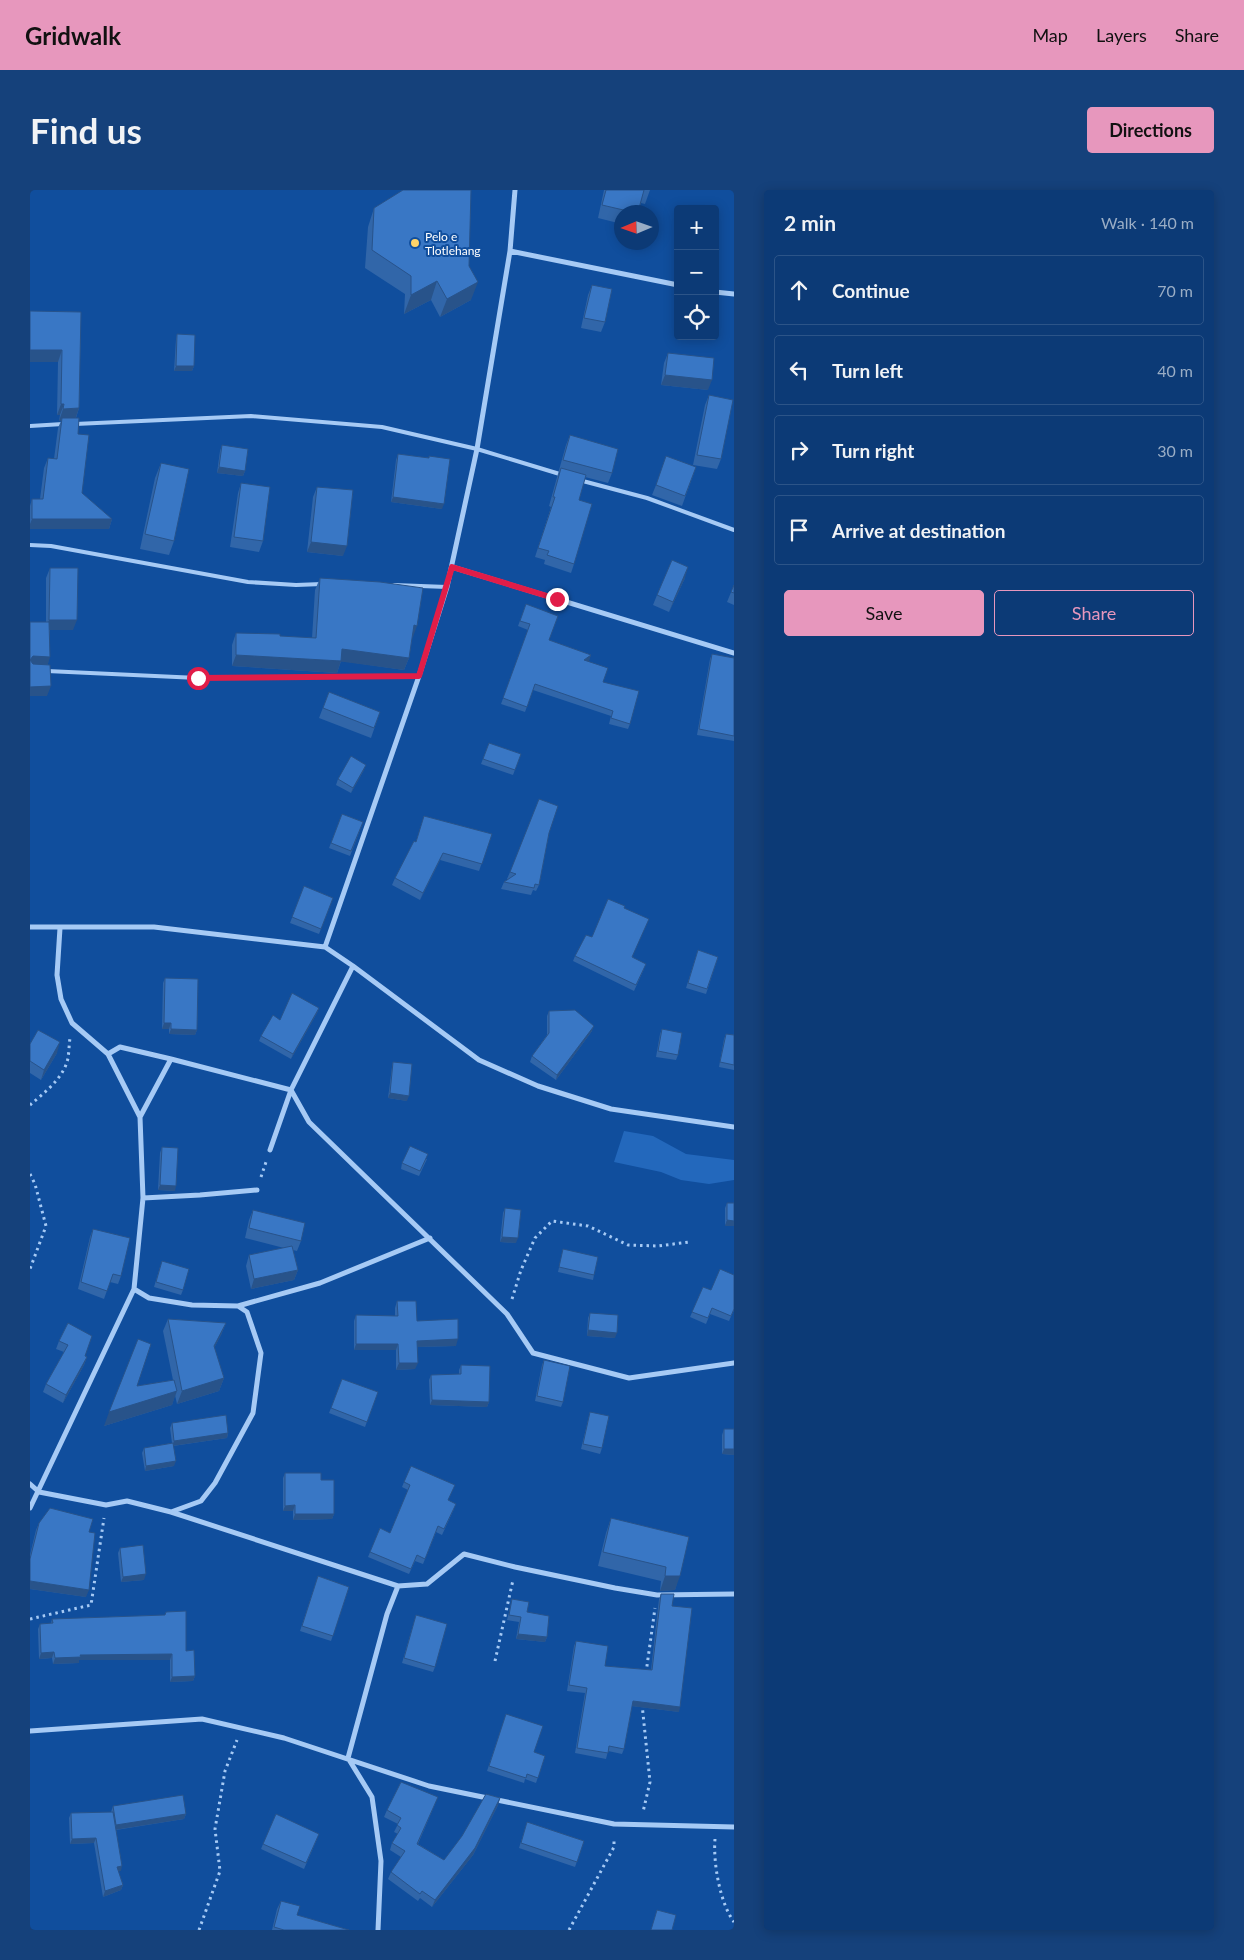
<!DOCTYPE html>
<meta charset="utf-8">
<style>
body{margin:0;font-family:Lato,sans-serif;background:#15417b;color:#f1f3f6}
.controls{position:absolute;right:15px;top:15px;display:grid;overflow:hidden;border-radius:5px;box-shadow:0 2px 12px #0003}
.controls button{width:45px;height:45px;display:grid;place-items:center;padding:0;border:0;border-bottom:1px solid #2c5488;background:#0c3a76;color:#f1f3f6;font:25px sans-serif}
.compass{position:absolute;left:584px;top:15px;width:45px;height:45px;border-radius:50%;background:#0c3a76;box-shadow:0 2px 12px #0003;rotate:268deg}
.stop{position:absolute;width:15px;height:15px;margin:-11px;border:4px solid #e11d48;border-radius:50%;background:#fff}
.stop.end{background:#e11d48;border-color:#fff;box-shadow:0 1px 5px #0008}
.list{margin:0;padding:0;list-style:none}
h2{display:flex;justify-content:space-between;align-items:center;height:65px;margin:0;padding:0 20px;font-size:21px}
h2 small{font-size:16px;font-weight:400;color:#9aadc5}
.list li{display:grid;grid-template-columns:32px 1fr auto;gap:15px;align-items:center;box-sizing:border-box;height:70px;margin:0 10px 10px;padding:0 10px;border:1px solid #2c5488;border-radius:5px}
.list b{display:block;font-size:19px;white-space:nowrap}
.list em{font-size:16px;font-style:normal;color:#9aadc5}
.actions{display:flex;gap:10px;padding:15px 20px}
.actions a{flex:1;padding:11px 0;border:1px solid #e797bd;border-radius:5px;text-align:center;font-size:18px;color:#e797bd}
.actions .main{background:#e797bd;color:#111}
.icon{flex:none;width:28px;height:28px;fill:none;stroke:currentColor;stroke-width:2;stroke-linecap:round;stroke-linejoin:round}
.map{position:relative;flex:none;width:704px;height:1740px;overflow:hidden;border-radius:5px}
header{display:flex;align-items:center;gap:30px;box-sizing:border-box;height:70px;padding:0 25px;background:#e797bd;color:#111}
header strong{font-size:24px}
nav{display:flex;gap:28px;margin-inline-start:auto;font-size:18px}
.intro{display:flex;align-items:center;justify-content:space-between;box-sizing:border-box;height:120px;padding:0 30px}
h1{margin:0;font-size:35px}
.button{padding:12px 22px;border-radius:5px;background:#e797bd;color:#111;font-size:18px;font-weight:700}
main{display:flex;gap:30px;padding:0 30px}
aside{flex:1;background:#0c3a76;border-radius:5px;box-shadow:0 2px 12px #0003}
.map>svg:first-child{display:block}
.green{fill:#2368bc}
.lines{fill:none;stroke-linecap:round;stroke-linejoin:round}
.path{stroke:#a6caf5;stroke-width:3;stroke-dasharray:2.5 4;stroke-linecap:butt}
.lane{stroke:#a6caf5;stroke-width:4}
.street{stroke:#a6caf5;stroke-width:5}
.wall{fill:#3166a9}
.shaded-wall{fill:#28538a}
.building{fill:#3977c5;stroke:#28538a}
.route{stroke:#e11d48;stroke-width:6}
.poi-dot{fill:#ffd46a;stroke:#104e9d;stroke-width:2}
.labels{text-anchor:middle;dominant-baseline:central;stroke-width:4;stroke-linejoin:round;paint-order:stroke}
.poi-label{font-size:12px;fill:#fff;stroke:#104e9d;text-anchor:start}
</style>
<header>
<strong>Gridwalk</strong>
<nav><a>Map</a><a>Layers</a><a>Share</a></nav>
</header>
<div class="intro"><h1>Find us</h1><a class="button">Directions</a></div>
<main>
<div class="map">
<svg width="704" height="1740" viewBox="0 0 704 1740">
<rect width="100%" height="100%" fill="#104e9d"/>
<!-- green -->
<path class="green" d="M594,941L623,946L656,964L704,970V990L679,994L651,990L631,982L584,972Z"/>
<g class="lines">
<!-- path -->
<path class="path" d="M0,915C14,903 34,888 38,868C39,862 39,855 40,848
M0,984L5,994L16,1036L0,1079
M231,987L236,972
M482,1109L491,1080L505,1048L522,1031L558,1036L598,1055L628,1056L659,1052
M0,1429L61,1415L74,1328
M465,1471L483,1390
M616,1483L625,1418
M612,1514L620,1592L613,1622
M685,1649C683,1673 690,1713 704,1732
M169,1740L190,1681L185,1639L195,1581L207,1550
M539,1740L584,1657V1648"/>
<!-- lane -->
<path class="lane" d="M45,234L221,226L352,237L447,259L533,285
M0,236L33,234
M549,290L617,308L704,340
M0,355L21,356L218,392L266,395L292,394
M364,395L417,397
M17,481L168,488L389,486"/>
<!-- street -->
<path class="street" d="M480,61L648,95
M685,102L704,104
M422,377L704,463
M0,737H124L295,757L323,776L449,870L508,896L581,919L704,937
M295,757L389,486L417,397L447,259L480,61L485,0
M323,776L261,900L279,932L477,1124L503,1163L599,1188L704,1173
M78,864L90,857L141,869
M110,927L141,869L261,900L240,960
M113,1008L170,1005L227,1000
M104,1099L119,1108L162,1115L208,1116L217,1122L231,1163L223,1223L185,1293L171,1311L141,1322
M208,1116L290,1093L400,1048
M0,1294L9,1302L76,1315L97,1311L141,1322L368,1396L397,1394L434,1364L485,1377L585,1398L627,1405L704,1404
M0,1318L104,1099L113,1008L110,927L78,864L42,833L31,809L27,785L30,738
M0,1541L172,1529L254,1548L399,1596L584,1634L704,1637
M348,1740L351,1671L342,1607L318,1568L357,1424L368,1396"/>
</g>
<!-- wall -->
<path class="wall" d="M574,0H620L615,14L611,13L608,22H592V34L568,28Z
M344,18L439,76L441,110L410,127L401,110L374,124L375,104L335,78L338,37Z
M562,95L575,132L571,142L551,138L558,105Z
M0,121L51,122L49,218L46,228L48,244L52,303L82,329L79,339H0V316L2,309H10L14,278L18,268L24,269L28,238L31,231H29L30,225H27L28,172H0Z
M147,144L164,176L162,181H144L146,149Z
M638,163L678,200L631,195L634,173Z
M679,205L691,269L687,279L663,275L675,215Z
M540,245L582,283L578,293L555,287L549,310L544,374L541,383L514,374L515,370L505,367L521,317L519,316L536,255Z
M192,255L215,281L213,286L187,283L190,261Z
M368,264L399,268V266L412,319L361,312L366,270Z
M131,273L144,351L139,365L110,359L125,288Z
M666,277L652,316L622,305L626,295Z
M211,293L233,351L229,362L200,357L208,303Z
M287,297L313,366L277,362L283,307Z
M20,378L43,440H20L18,474L17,506L16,432V388Z
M290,388L383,447H382L379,468L374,480L311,471L307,483L202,476V455L206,443L282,448L285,400Z
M655,388L639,422L623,415L627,405Z
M704,395V415L697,412Z
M496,414L519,450L561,465L558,471L573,492L600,534L598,539L579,534L581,526L503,500L495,522L471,514L498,440L488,436Z
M682,464L704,468V551L667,545L680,469Z
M299,502L350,522L341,548L289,528Z
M459,553L491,564L483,585L451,574Z
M334,580L321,603L306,595L308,589Z
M312,624L333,632L320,666L299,658Z
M394,626L462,644L449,681L410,670L390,710L362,695L365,688L386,652Z
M519,643L509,695L506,701L503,700L501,705L471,699L474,692L478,689H477L480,682Z
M274,696L303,708L289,744L260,733Z
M594,718L603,767L614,779L604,801L543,771L545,766L562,747Z
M668,760L688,767L676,804L656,798Z
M135,788L167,840L165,845L139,844V839H132L133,793Z
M289,818L287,823L261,869L229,851L231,846L250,830Z
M519,821L562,841L526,890L500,872L502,866L517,845V826Z
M632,839L648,865L646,870L626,867L630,844Z
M696,844L704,845V880L689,877L694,849Z
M0,854L27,863L11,890L0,883Z
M363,872L377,911L358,908L362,877Z
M132,957L145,1001L128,1000L130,963Z
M397,969L389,986L371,979L372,973Z
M697,1013H704L695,1036V1018Z
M475,1018L486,1053L470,1052L473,1023Z
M223,1020L271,1051L267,1061L263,1060L268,1080L264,1090L221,1099L216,1076L219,1065L254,1058L215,1048L219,1030Z
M63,1039L91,1086L88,1094L80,1092L74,1109L48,1099L60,1047Z
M533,1059L564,1085L563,1090L528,1082Z
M130,1077L153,1100L151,1105L124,1097Z
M673,1097L704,1120L699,1131L680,1124L676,1134L660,1127Z
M367,1111L387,1131L426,1156L387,1157L385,1179L366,1180V1160H324V1131L326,1125L365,1126V1118Z
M560,1123L585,1148L557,1146L558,1128Z
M138,1129L196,1133L191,1145L184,1158L194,1188L189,1201L147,1214L145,1205L142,1215L74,1236L107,1196L143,1190L133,1141Z
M38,1133L55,1166L57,1167L54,1175L33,1213L13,1202L16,1194L34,1162L26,1159L29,1151Z
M514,1170L533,1212L531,1217L505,1211L512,1175Z
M431,1175L459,1212L457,1217L400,1215L399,1190L401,1185L429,1184V1180Z
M312,1189L348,1202L335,1237L299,1223Z
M560,1222L572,1258L570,1264L551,1259Z
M142,1233L198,1243L197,1248L143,1256L144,1276L115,1281L112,1263L114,1258L142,1253L140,1238Z
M694,1239H704V1265L692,1264V1245Z
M255,1283L304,1324L302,1329L263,1330V1321H253V1288Z
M374,1292L419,1310L424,1319L412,1345L406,1342L393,1374L385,1371L379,1384L338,1367L350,1338L360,1343L378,1300L372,1297Z
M581,1328L659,1347L645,1400L630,1401L631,1391L568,1376L576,1343Z
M9,1333L59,1342L56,1407L0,1399V1365L6,1340Z
M90,1358L114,1390L91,1392L88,1363Z
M288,1386L319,1397L301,1451L270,1441Z
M631,1404L642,1416L649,1522L602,1516L594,1559L592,1564L578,1561L576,1569L545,1563L555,1503L537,1501L544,1456L546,1451L575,1476L621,1480L629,1409Z
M482,1409L497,1422L517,1447L515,1452L486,1449L489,1432L477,1430L481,1414Z
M136,1422L156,1461L165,1486L163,1491L140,1492V1470H49V1473L23,1474L22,1468L9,1469L8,1439L10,1434L21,1433L22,1429L135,1425Z
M386,1425L405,1477L403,1482L372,1473Z
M476,1524L504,1562L515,1566L506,1593L495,1589L494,1593L457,1581Z
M470,1608L468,1615L443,1665L402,1717L390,1708L388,1711L358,1689L361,1682L371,1667L360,1660L362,1653L368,1644L364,1642L368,1634L354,1627L357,1620L405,1614L388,1654L414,1670Z
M83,1616L156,1624L154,1629L86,1640L91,1681H88L93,1695L91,1700L73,1707L64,1653L40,1654L39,1628L41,1623L81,1622Z
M497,1632L554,1651L545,1677L489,1658Z
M287,1649L274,1679L231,1659L233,1654Z
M251,1711L267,1725L319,1740H242L247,1719Z"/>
<!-- shaded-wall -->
<path class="shaded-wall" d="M407,91L401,110L374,124L381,105Z
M448,92L441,110L410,127L417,109Z
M0,160H32L28,172H0Z
M146,176H164L162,181H144Z
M635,185L682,190L678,200L631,195Z
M31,214H34L30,225H27Z
M49,218L45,230L32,228L31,231H29L33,219Z
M189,277L215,281L213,286L187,283Z
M363,307L414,314L412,319L361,312Z
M2,329H82L79,339H0V334Z
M281,352L317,356L313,366L277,362Z
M658,377L655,388L639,422L643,412Z
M19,430H47L43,440H15Z
M384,435L387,436L383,447H379Z
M312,459L379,468L374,480L307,471Z
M206,465L311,471L307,483L202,476Z
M561,465L559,471L552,476L554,470Z
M3,466L20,467L17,477L0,476V470Z
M21,496L17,506H0V497Z
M336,575L334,580L321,603L323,598Z
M413,663L410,670L390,710L393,703Z
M289,818L287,823L261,869L263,864Z
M134,833H141L139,839H132Z
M564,836L562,841L526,890L527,885Z
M141,839L167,840L165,845L139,844Z
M30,852L27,863L11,890L14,880Z
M360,903L379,906L377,911L358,908Z
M130,995L146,996L145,1001L128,1000Z
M697,1030L704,1031V1036H695Z
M472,1047L488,1048L486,1053L470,1052Z
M268,1080L264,1090L221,1099L224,1089Z
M196,1133L191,1145L179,1168L184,1156Z
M558,1140L587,1143L585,1148L557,1146Z
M428,1149L426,1156L385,1157L387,1151Z
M326,1154H368L366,1160H324Z
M57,1167L54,1175L33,1213L36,1205Z
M369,1173H388L385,1179L366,1180Z
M194,1188L189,1201L147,1214L152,1201Z
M147,1201L142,1215L74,1236L79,1222Z
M402,1210L459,1212L457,1217L400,1215Z
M198,1243L197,1248L142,1256L144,1251Z
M694,1259H704V1265L692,1264Z
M146,1271L144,1276L115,1281L116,1276Z
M265,1315L263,1321H253L255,1316Z
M265,1324H304L302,1329L263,1330Z
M116,1384L114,1390L91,1392L93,1387Z
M635,1386H650L645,1400L630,1401Z
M0,1391L59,1400L56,1407L0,1399Z
M488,1444L517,1447L515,1452L486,1449Z
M24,1462L22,1468L9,1469L11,1463Z
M142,1464L140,1470H49V1473L23,1474L25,1468L50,1465Z
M165,1486L163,1491L140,1492L142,1487Z
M603,1511L650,1517L649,1522L601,1516Z
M470,1608L468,1615L443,1665L402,1717L405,1710Z
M156,1624L154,1629L84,1640L86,1635Z
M66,1648L64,1653L40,1654L42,1649Z
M92,1676L91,1681L85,1682L87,1677Z
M93,1695L91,1700L73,1707L75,1701Z"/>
<!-- building -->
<path class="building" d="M373,0H441L439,76L448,92L417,109L407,91L381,105V86L342,60L344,18Z
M576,0H614L608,22H602L572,15Z
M562,95L582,99L575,132L554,128Z
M0,121L51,122L49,218L33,219L34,214H31L32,160H0Z
M147,144L165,145L164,176H146Z
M638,163L684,168L682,190L635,185Z
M679,205L703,210L691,269L667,265Z
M32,228H49L48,244L59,245L52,303L82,329H2V309H13L18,268L27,269Z
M540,245L588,259L582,283L533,270Z
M192,255L218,259L215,281L189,277Z
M368,264L399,268V266L420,269L414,314L363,307Z
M636,266L666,277L655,306L626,295Z
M131,273L159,279L144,351L115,344Z
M531,278L556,285L549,310L562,314L544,374L517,365L519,361L508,358L525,307H523Z
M211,293L240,297L233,351L204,347Z
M287,297L323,300L317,356L281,352Z
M642,370L658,377L643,412L627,405Z
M20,378H48L47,430H19Z
M290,388L350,392L393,398L387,436L384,435L379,468L312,459L311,471L206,465V443L250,444V446L286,448Z
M704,395V403L701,402Z
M496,414L528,426L519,450L561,465L554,470L578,478L573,492L609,501L600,534L581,528L583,521L505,494L497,517L473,508L500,434L490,431Z
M0,432H19L20,467L3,466L0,470Z
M682,464L704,468V546L669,539Z
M0,470L3,474L20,475L21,496L0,497Z
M299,502L350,522L344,538L293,518Z
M459,553L491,564L485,580L453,569Z
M321,566L336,575L323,598L308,589Z
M509,609L528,616L519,643L509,695L505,694L504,698L474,692L486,684L480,682Z
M312,624L333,632L321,661L301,653Z
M394,626L462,644L452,674L413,663L393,703L365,688L384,651L386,652Z
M274,696L303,708L291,739L262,727Z
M578,709L595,716L594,718L619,729L602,767L616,774L606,795L545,766L556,745L562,747Z
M668,760L688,767L677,799L658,793Z
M135,788L168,789L167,840L141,839V833H134Z
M262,803L289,818L263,864L231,846L243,825L250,830Z
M545,820L564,836L527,885L502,866L519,843V821Z
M632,839L652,843L648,865L628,861Z
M8,840L30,852L14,880L0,871V854Z
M696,844L704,845V875L690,872Z
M363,872L382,874L379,906L360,903Z
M380,956L398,964L390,981L372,973Z
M132,957L148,958L146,996L130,995Z
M697,1013H704V1031L697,1030Z
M475,1018L491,1020L488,1048L472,1047Z
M223,1020L275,1033L271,1051L219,1038Z
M63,1039L100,1048L91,1086L83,1084L77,1101L51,1092Z
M262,1056L268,1080L224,1089L219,1065Z
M533,1059L568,1067L564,1085L529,1077Z
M132,1071L159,1079L153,1100L126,1092Z
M690,1079L704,1085V1119L701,1126L682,1118L678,1128L662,1122L673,1097L681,1100Z
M367,1111H386L387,1131L428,1129V1149L387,1151L388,1173H369L368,1154H326V1125L368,1126Z
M560,1123L588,1125L587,1143L558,1140Z
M138,1129L196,1133L184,1156L194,1188L152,1201Z
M38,1133L62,1146L55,1166L57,1167L36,1205L16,1194L38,1155L29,1151Z
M108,1149L121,1154L107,1196L144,1190L147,1201L79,1222Z
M514,1170L540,1176L533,1212L507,1206Z
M431,1175L460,1176L459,1212L402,1210L401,1185L431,1184Z
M312,1189L348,1202L337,1232L301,1218Z
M560,1222L579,1226L572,1258L553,1254Z
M196,1225L198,1243L144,1251L142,1233Z
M694,1239H704V1259H694Z
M143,1253L146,1271L116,1276L114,1258Z
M381,1276L425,1295L418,1310L426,1314L414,1339L408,1336L395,1369L387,1365L381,1379L340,1362L350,1338L360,1343L380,1295L374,1292Z
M255,1283H291V1290H304V1324H265V1315L255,1316Z
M20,1318L63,1329L59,1342L65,1343L59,1400L0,1391V1394V1369L9,1333Z
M581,1328L659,1347L650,1386H635L636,1377L573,1362Z
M113,1355L116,1384L93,1387L90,1358Z
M288,1386L319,1397L303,1446L272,1436Z
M631,1404H644L642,1416L662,1418L650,1517L603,1511L594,1559L579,1556L578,1563L547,1558L557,1498L539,1495L546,1451L578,1456L575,1476L622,1480Z
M482,1409L499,1412L497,1422L519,1426L517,1447L488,1444L491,1427L479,1425Z
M156,1421V1461L164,1460L165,1486L142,1487V1464L50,1465L51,1467L25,1468L24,1462L11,1463L10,1434L23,1433L22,1429L135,1425L136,1422Z
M386,1425L417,1434L405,1477L374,1468Z
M476,1524L513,1536L504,1562L515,1566L508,1588L497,1584L496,1588L459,1576Z
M371,1592L408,1607L387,1654L414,1670L432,1646L456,1604L470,1608L445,1658L405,1710L392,1701L390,1704L361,1682L375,1661L362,1653L371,1638L367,1635L371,1628L357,1620Z
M153,1605L156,1624L86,1635L83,1616Z
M83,1622L92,1676L87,1677L93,1695L75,1701L66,1648L42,1649L41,1623Z
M246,1624L289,1644L276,1673L233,1654Z
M497,1632L554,1651L547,1672L491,1653Z
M251,1711L270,1716L267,1725L319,1740H254L244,1737Z
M627,1720L646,1725L642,1740H621Z"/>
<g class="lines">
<!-- route -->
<path class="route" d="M168,488L389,486L422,377L527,409"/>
</g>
<!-- markers -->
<circle class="poi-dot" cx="385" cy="53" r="5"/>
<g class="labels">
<!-- poi labels -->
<g class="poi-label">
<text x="395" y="46">Pelo e<tspan x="395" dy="14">Tlotlehang</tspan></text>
</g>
</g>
</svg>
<div class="controls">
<button>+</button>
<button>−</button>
<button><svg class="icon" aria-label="locate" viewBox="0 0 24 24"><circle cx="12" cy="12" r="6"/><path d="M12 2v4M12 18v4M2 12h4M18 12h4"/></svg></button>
</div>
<svg class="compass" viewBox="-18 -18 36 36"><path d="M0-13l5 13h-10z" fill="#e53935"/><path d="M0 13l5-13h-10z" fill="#9aadc5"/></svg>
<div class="stop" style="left:168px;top:488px"></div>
<div class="stop end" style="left:527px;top:409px"></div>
</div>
<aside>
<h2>2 min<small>Walk · 140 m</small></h2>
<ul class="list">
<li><svg class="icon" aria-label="ahead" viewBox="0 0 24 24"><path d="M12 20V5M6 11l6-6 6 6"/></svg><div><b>Continue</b></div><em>70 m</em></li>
<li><svg class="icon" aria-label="left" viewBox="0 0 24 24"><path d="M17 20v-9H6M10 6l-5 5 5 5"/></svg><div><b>Turn left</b></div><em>40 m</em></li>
<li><svg class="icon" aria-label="right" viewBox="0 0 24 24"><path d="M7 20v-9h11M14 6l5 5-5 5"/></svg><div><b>Turn right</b></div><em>30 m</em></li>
<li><svg class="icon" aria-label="arrive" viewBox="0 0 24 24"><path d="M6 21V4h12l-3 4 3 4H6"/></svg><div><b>Arrive at destination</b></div></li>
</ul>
<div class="actions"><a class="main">Save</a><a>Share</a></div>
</aside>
</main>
